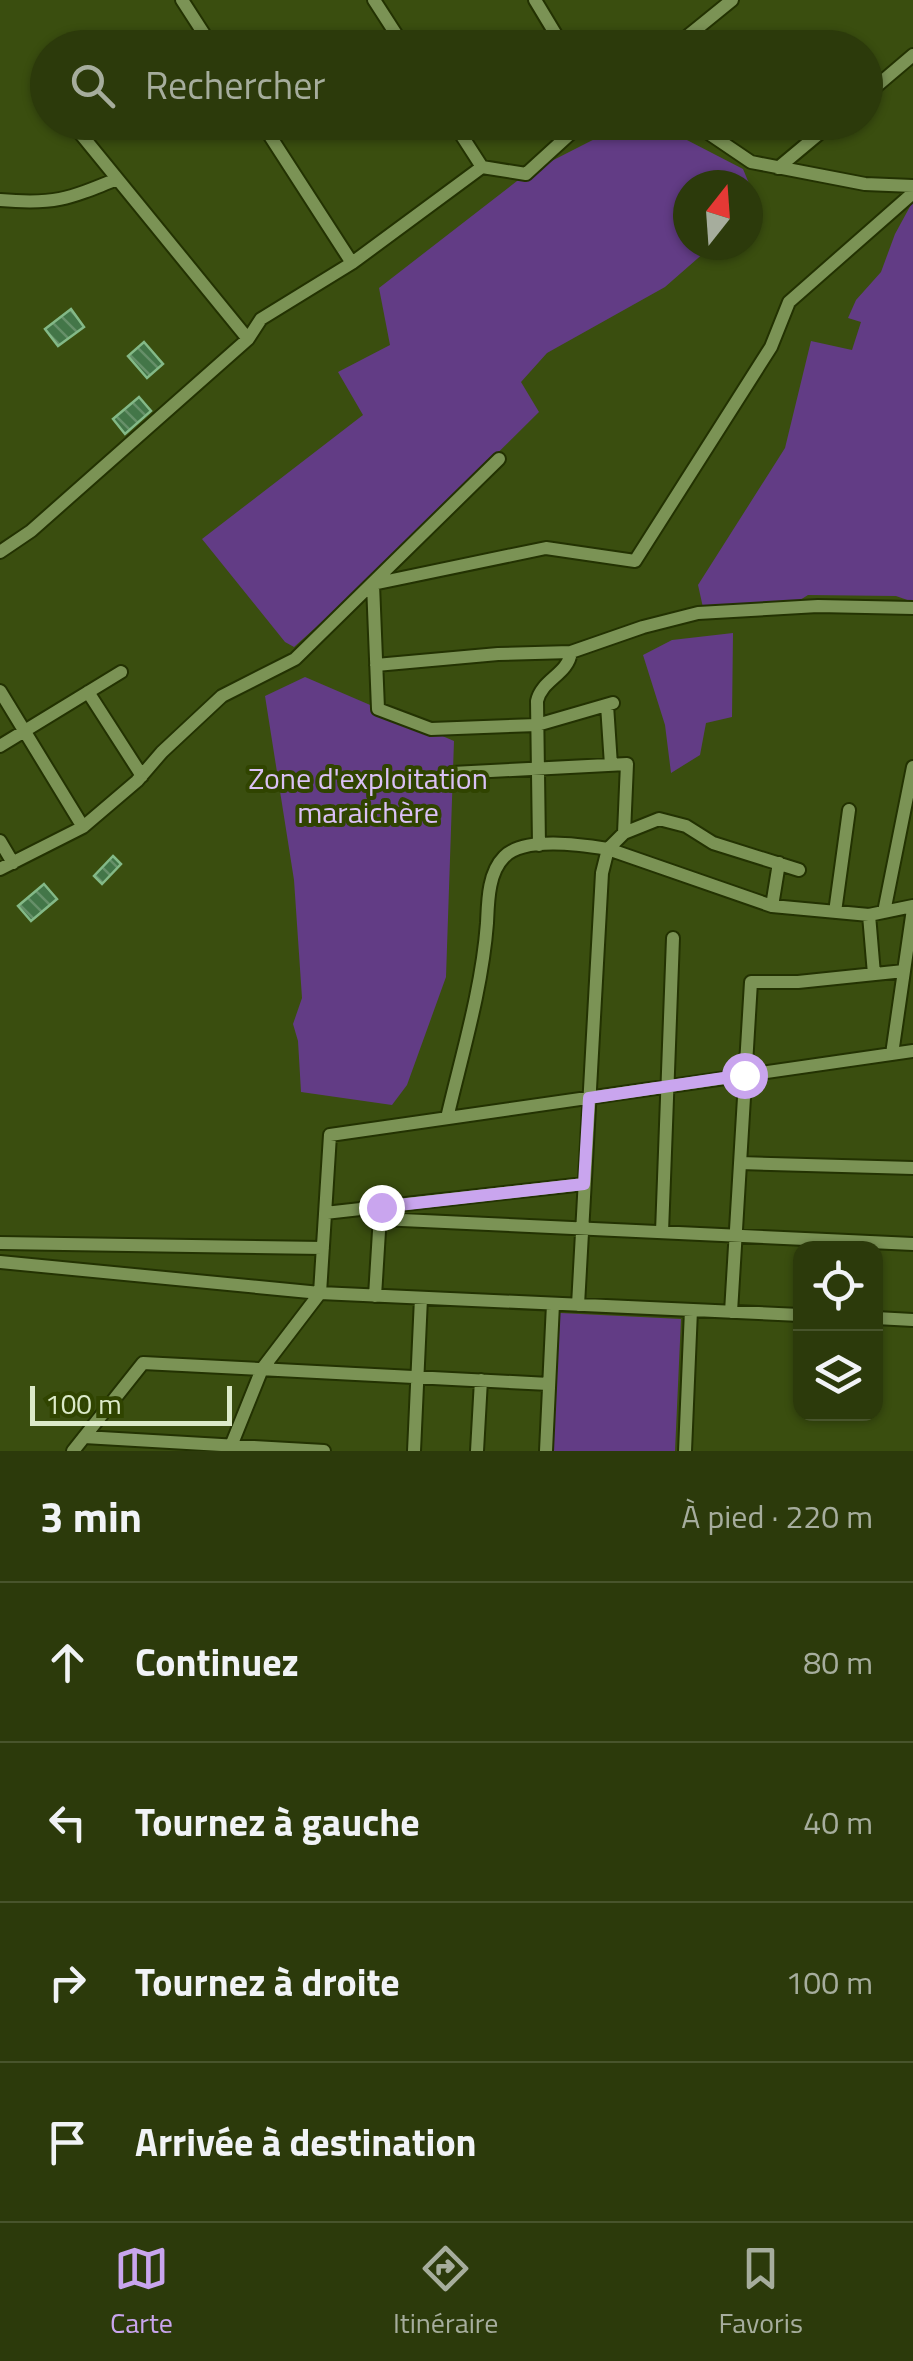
<!DOCTYPE html>
<html lang="fr">
<meta charset="utf-8">
<style>
body{margin:0;font-family:"Titillium Web",sans-serif;background:#344114;color:#f1f3f6}
.controls{position:absolute;right:30px;bottom:30px;display:grid;overflow:hidden;border-radius:20px;box-shadow:0 2px 8px #0004}
.controls button{width:90px;height:90px;display:grid;place-items:center;padding:0;border:0;border-bottom:2px solid #48542c;background:#2c3a0b;color:#f1f3f6;font:50px sans-serif}
.compass{position:absolute;left:673px;top:170px;width:90px;height:90px;border-radius:50%;background:#2c3a0b;box-shadow:0 2px 8px #0004;rotate:17deg}
.scale{position:absolute;left:30px;bottom:25px;width:202px;box-sizing:border-box;padding-left:10px;border:5px solid #dceac9;border-top:0;font-size:28px;line-height:35px;white-space:nowrap;color:#dceac9;-webkit-text-stroke:8px #304400;paint-order:stroke}
.stop{position:absolute;width:30px;height:30px;margin:-22px;border:8px solid #c9a5ee;border-radius:50%;background:#fff}
.stop.end{background:#c9a5ee;border-color:#fff;box-shadow:0 2px 10px #0008}
.list{margin:0;padding:0;list-style:none}
h2{display:flex;justify-content:space-between;align-items:center;height:130px;margin:0;padding:0 40px;font-size:42px}
h2 small{font-size:32px;font-weight:400;color:#a6ad9d}
.list li{display:grid;grid-template-columns:65px 1fr auto;gap:30px;align-items:center;box-sizing:border-box;height:160px;padding:0 40px;border-top:2px solid #48542c}
.list b{display:block;font-size:38px;white-space:nowrap}
.list em{font-size:32px;font-style:normal;color:#a6ad9d}
.icon{flex:none;width:55px;height:55px;fill:none;stroke:currentColor;stroke-width:2;stroke-linecap:round;stroke-linejoin:round}
.map{position:relative;flex:none;width:913px;height:1451px;overflow:hidden}
.search{position:absolute;background:#2c3a0b;box-shadow:0 2px 8px #0004;left:30px;right:30px;top:30px;height:110px;display:flex;align-items:center;gap:25px;box-sizing:border-box;padding:0 35px;border-radius:55px;color:#a6ad9d;font-size:38px}
.sheet{height:770px;background:#2c3a0b}
nav{display:flex;justify-content:space-around;align-items:center;box-sizing:border-box;height:140px;border-top:2px solid #48542c;background:#2c3a0b;font-size:28px;color:#a6ad9d}
nav a{display:grid;justify-items:center;gap:5px}
nav .on{color:#c9a5ee}
.map>svg:first-child{display:block}
.garden{fill:#623c85}
.building{fill:url(#building-back-hatch);stroke:#83b987;stroke-width:2.5}
.lines{fill:none;stroke-linecap:round;stroke-linejoin:round}
.minor-casing{stroke:#233202;stroke-width:16}
.minor{stroke:#7b9355;stroke-width:12}
.route{stroke:#c9a5ee;stroke-width:12}
.labels{text-anchor:middle;dominant-baseline:central;stroke-width:8;stroke-linejoin:round;paint-order:stroke}
.park-label{font-size:30px;fill:#dac1f6;stroke:#304400}
</style>
<div class="map">
<svg width="913" height="1451" viewBox="0 0 913 1451">
<defs>
<pattern id="building-back-hatch" width="6" height="6" patternUnits="userSpaceOnUse" patternTransform="scale(2.5)"><rect width="6" height="6" fill="#437648"/><path d="M-1 5l2 2M0 0l6 6M5-1l2 2" fill="none" stroke="#669069"/></pattern>
</defs>
<rect width="100%" height="100%" fill="#3a4e0f"/>
<!-- garden -->
<path class="garden" d="M628,122L654,123L743,169L758,205L748,214V185H688V245H713L665,287L547,353L521,382L539,412L373,576L294,647L285,642L202,539L363,415L338,372L390,345L379,288L526,174Z
M913,201V602L896,596L808,595L789,607L704,612L698,585L785,448L811,341L852,350L861,322L848,318L856,300L881,272L895,234Z
M733,633L732,717L706,723L700,755L671,773L665,725L643,655L672,640Z
M305,677L454,741L446,977L407,1085L392,1105L301,1092L298,1041L293,1024L302,998L294,880L265,696Z
M560,1313L681,1319L675,1451H553Z"/>
<!-- building -->
<path class="building" d="M71,309L84,327L58,346L45,329Z
M144,342L163,364L147,378L128,356Z
M139,397L151,411L125,434L113,419Z
M113,856L121,864L102,884L94,876Z
M44,884L57,899L31,921L18,906Z"/>
<g class="lines">
<!-- minor casing -->
<g class="minor-casing">
<path id="minor" d="M182,0L213,48
M374,0L405,48
M535,0L564,48
M673,48L732,0
M866,95L913,55
M71,122L248,339
M261,122L352,263
M453,122L482,167
M692,122L751,162L865,184L913,186
M778,168L833,122
M0,200C54,205 68,199 117,179
M0,552L31,531L248,339L261,319L352,263L482,167L526,174L583,122
M373,584L546,548L635,561L771,347L789,302L913,193
M373,584L378,709L431,729L537,725L613,703
M376,665L498,654L571,652L643,627L698,613L818,606L913,608
M0,691L83,827
M88,692L142,776
M607,705L611,765
M0,746L121,672
M452,773L627,764L624,833
M0,841L13,863
M539,845L537,701C542,679 568,675 571,652
M0,869L83,827L137,781L162,752L222,696L295,659L499,459
M772,906L779,863
M835,912L849,810
M884,912L913,767
M869,915L874,974
M892,1054L913,909
M447,1118C462,1054 482,989 487,923C488,902 488,873 504,857C524,836 582,845 608,849L772,906L869,915L913,906
M740,1163L913,1168
M325,1213L584,1184
M380,1219L913,1244
M662,1232L673,938
M0,1243L323,1248
M0,1262L320,1293L800,1315
M375,1296L380,1215
M578,1305L602,873L608,849L624,833L659,819L686,826L713,843L799,870
M731,1312L751,982H798L904,971
M876,1318L913,1320
M84,1437L324,1451
M73,1451L143,1363L549,1384
M229,1451L262,1369L320,1293L330,1135L913,1051
M414,1451L421,1298
M477,1451L481,1380
M546,1451L553,1304
M685,1451L691,1310"/>
</g>
<!-- minor -->
<use href="#minor" class="minor"/>
</g>
<g class="lines">
<!-- route -->
<path class="route" d="M381,1207L584,1184L589,1098L744,1075"/>
</g>
<g class="labels">
<!-- park labels -->
<g class="park-label">
<text x="368" y="778">Zone d'exploitation<tspan x="368" dy="34">maraichère</tspan></text>
</g>
</g>
</svg>
<div class="controls">
<button><svg class="icon" aria-label="locate" viewBox="0 0 24 24"><circle cx="12" cy="12" r="6"/><path d="M12 2v4M12 18v4M2 12h4M18 12h4"/></svg></button>
<button><svg class="icon" aria-label="layers" viewBox="0 0 24 24"><path d="M12 4l9 5-9 5-9-5zM3 14l9 5 9-5"/></svg></button>
</div>
<svg class="compass" viewBox="-18 -18 36 36"><path d="M0-13l5 13h-10z" fill="#e53935"/><path d="M0 13l5-13h-10z" fill="#a6ad9d"/></svg>
<div class="scale">100 m</div>
<div class="stop" style="left:744px;top:1075px"></div>
<div class="stop end" style="left:381px;top:1207px"></div>
<div class="search"><svg class="icon" aria-label="search" viewBox="0 0 24 24"><circle cx="10" cy="10" r="6"/><path d="M15 15l6 6"/></svg>Rechercher</div>
</div>
<section class="sheet">
<h2>3 min<small>À pied · 220 m</small></h2>
<ul class="list">
<li><svg class="icon" aria-label="ahead" viewBox="0 0 24 24"><path d="M12 20V5M6 11l6-6 6 6"/></svg><div><b>Continuez</b></div><em>80 m</em></li>
<li><svg class="icon" aria-label="left" viewBox="0 0 24 24"><path d="M17 20v-9H6M10 6l-5 5 5 5"/></svg><div><b>Tournez à gauche</b></div><em>40 m</em></li>
<li><svg class="icon" aria-label="right" viewBox="0 0 24 24"><path d="M7 20v-9h11M14 6l5 5-5 5"/></svg><div><b>Tournez à droite</b></div><em>100 m</em></li>
<li><svg class="icon" aria-label="arrive" viewBox="0 0 24 24"><path d="M6 21V4h12l-3 4 3 4H6"/></svg><div><b>Arrivée à destination</b></div></li>
</ul>
</section>
<nav>
<a class="on"><svg class="icon" aria-label="map" viewBox="0 0 24 24"><path d="M3 6l6-2 6 2 6-2v14l-6 2-6-2-6 2zM9 4v14M15 6v14"/></svg>Carte</a>
<a><svg class="icon" aria-label="directions" viewBox="0 0 24 24"><path d="M12 3l9 9-9 9-9-9zM9 14v-3h6M13 9l2 2-2 2"/></svg>Itinéraire</a>
<a><svg class="icon" aria-label="saved" viewBox="0 0 24 24"><path d="M7 4h10v16l-5-4-5 4z"/></svg>Favoris</a>
</nav>
